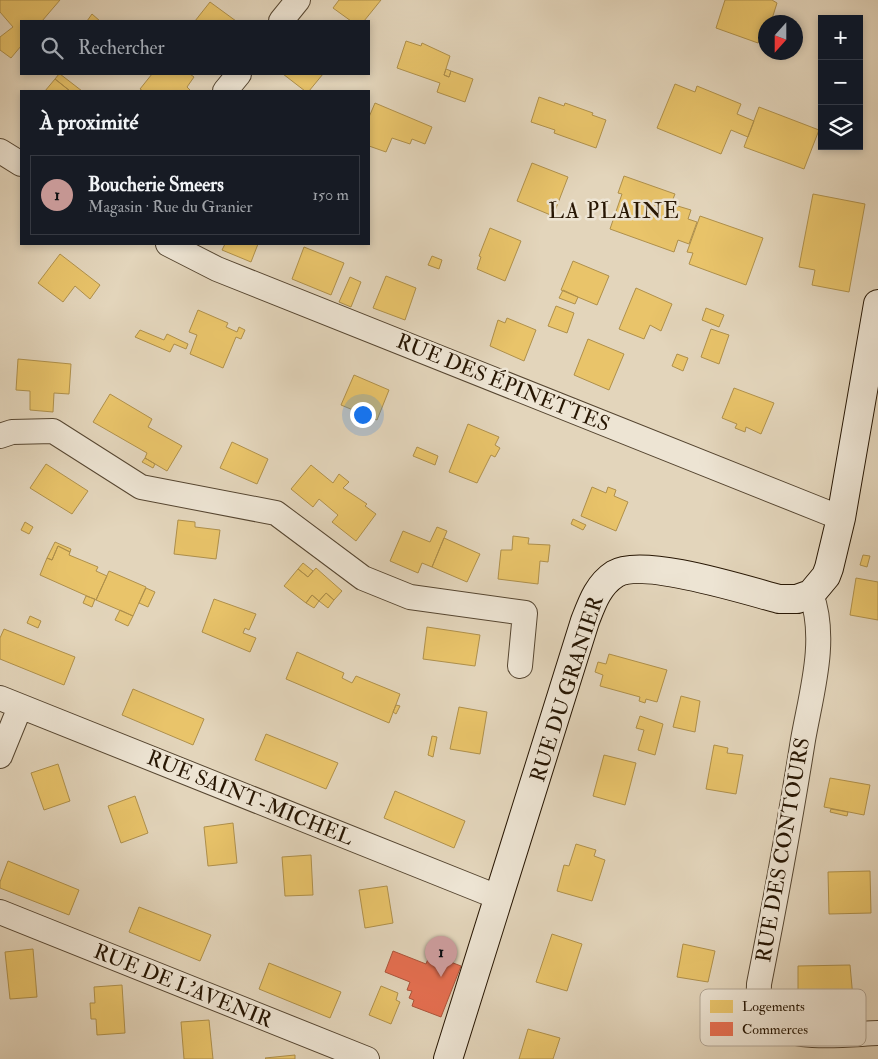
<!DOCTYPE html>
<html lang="fr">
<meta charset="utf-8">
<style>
body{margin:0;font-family:"IM FELL Double Pica",serif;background:#242831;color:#f1f3f6}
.controls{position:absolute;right:15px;top:15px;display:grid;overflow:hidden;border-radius:0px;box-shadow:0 2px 8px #0003}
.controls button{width:45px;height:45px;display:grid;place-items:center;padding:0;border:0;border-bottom:1px solid #363941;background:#171b24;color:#f1f3f6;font:25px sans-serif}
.compass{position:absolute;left:758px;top:15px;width:45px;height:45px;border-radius:50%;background:#171b24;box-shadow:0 2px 8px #0003;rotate:201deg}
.you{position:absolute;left:362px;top:414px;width:18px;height:18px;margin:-12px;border:4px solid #fff;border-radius:50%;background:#1a73e8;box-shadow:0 0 0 8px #1a73e833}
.badge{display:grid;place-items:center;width:32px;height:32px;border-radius:50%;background:#c59692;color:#111;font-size:16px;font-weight:700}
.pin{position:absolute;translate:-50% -41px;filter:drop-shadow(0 1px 2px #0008)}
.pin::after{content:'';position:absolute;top:26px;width:18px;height:15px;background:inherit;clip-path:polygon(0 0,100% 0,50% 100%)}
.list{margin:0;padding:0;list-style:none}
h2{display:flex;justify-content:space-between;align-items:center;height:65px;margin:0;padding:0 20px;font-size:21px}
h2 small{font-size:16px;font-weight:400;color:#9ea1a6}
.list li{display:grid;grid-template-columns:32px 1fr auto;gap:15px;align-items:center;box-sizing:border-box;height:80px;margin:0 10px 10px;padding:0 10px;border:1px solid #363941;border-radius:0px}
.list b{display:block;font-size:19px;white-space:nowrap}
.list p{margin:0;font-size:16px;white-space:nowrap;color:#9ea1a6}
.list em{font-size:16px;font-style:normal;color:#9ea1a6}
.icon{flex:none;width:28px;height:28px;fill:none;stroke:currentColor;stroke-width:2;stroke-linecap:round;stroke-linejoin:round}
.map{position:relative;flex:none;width:878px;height:1059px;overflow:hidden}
.search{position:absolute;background:#171b24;box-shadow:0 2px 8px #0003;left:20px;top:20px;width:350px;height:55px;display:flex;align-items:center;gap:12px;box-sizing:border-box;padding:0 18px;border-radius:0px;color:#9ea1a6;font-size:19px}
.panel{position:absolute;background:#171b24;box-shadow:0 2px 8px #0003;left:20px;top:90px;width:350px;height:155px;border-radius:0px}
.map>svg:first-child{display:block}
.homes{fill:#e9c46a;stroke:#af904b}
.shops{fill:#e76f51;stroke:#ad543a}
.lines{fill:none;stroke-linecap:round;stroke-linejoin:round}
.street-casing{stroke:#564631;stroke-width:26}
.secondary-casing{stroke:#271603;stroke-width:30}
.street{stroke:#ede4d3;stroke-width:24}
.secondary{stroke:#ede4d3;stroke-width:28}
.labels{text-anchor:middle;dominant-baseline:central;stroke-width:5;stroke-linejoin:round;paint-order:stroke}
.street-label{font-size:21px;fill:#271603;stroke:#ede4d3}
.neighbourhood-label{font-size:22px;letter-spacing:1px;fill:#271603;stroke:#ede4d3}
.key{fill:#ede4d3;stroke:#b2a695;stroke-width:1}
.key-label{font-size:14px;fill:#271603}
</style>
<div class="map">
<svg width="878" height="1059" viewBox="0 0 878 1059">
<rect width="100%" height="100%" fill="#e3d5bb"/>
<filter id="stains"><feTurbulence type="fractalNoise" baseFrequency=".004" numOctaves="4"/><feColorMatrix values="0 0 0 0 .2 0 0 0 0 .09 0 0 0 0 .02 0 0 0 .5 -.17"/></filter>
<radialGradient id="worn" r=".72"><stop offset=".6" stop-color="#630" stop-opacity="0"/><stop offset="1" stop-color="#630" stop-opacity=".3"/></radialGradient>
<!-- homes -->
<path class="homes" d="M0,0H60L42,21H21V46L11,58L0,50V37L13,27L0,12Z
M339,0H381L364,21H351L333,8Z
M725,0H772L777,3L771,22L766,20L758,43L716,28Z
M210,2L236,21H195Z
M92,14L100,21H87Z
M406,41L421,46L422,43L450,56L444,75L449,77L451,71L473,79L465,102L437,92L440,83L397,68Z
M446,69L451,71L449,77L444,75Z
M59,74H60L82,91H70L55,79Z
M152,74H190L194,77L187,87L190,90L189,91H143L140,89Z
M283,74H323L309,91H305Z
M55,79L70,91H45Z
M675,84L695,92L697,86L741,104L737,114L754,121L748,137L731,130L721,154L657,128Z
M539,97L564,106L565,103L593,113L592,115L606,120L596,148L554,133L555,130L531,122Z
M375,103L432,127L425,144L412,139L410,144L392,138L386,152L369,146V117Z
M759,107L819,130L804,169L744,147Z
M532,163L568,177L553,216L517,201Z
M624,176L675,194L671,204L691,210L688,219L697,222L689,244L678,240L674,252L610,229L622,194L618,193Z
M813,194L865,204L849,292L812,285L815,270L799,267Z
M700,216L763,238L746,285L689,264L693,253L687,252Z
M490,228L521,241L505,281L477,269L481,257L479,256Z
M225,244H258L251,262L222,250Z
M304,247L344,263L331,295L292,279Z
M60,254L100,285L90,299L75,286L63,302L38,283Z
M432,256L442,260L439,269L428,265Z
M573,261L609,276L597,305L561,290Z
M386,276L416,288L405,320L373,308Z
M350,277L361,282L351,307L339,302Z
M636,288L672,304L661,331L650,325L644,339L619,329Z
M563,290L578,297L575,304L559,298Z
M556,306L574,313L567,333L548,326Z
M706,308L724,315L719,327L702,320Z
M198,310L228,323L226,327L237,332L239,327L245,330L241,339L236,337L223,368L190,354L197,335L189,332Z
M507,318L536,330L524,361L490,346L498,320L505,323Z
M711,329L729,335L719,364L701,357Z
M140,330L164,340L167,334L188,344L186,349L174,344L170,352L135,337Z
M588,339L624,354L609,390L574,375Z
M677,354L688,358L683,371L672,366Z
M18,359L71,364L69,394L54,393L53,412L30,410V391L16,390Z
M354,375L389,390L377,420L341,405Z
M734,388L774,403L761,434L746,427L745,432L735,428L737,424L722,418Z
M110,394L152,419L148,427L182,446L167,471L145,458L147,453L93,422Z
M468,424L499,437L495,445L500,448L495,457L491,455L477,483L449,472Z
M232,442L268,459L257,484L220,468Z
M417,447L438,456L435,465L413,456Z
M145,458L155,464L153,468L142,462Z
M46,464L88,491L72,514L30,488Z
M311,465L333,483L339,474L349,482L343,488L367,504L365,506L376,514L356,541L332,522L338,515L319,499L313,507L291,489Z
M592,487L606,493L608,487L616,490L614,496L628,502L616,531L581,516Z
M573,519L586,525L583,530L571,524Z
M178,520L195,522V527L220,530L216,559L174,554Z
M25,522L33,527L29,534L21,530Z
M437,527L447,531L432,567L422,563L418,573L390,561L403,531L430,542Z
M513,536L529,538L528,544L550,545L548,562L540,561L538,584L498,579L501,550H512Z
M444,538L480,554L467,582L432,567Z
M55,542L71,549L70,552L58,546L52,560L47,558Z
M58,546L70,552L69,555L98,567L96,571L107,576L96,600L40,575L47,558L52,560Z
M863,555L870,556L867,567L860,565Z
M303,563L313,571L308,577L298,569Z
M316,568L342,591L334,600L326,593L319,601L312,595L306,603L284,586L298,569L308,577Z
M109,571L146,587L133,616L96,600Z
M856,578L878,582V620L850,615Z
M146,588L155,592L148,607L139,603Z
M326,593L334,600L328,608L319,601Z
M312,595L319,601L314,608L306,603Z
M86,596L95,599L92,607L83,603Z
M214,599L256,614L249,630L245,628L243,633L256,638L250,652L202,632Z
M120,610L133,616L128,626L115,620Z
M30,616L41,621L38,628L27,623Z
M427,627L480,635L475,666L423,659Z
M4,629L75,657L64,685L0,659V638Z
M297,652L344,673L342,678L352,683L356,676L400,694L389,723L286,679Z
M609,654L667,670L657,702L646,699L645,703L639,701L640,697L600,686L603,675L595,672L598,662L606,664Z
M133,689L204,719L193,745L122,715Z
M681,696L700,701L695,732L673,727Z
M396,705L400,706L396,714L393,712Z
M459,707L487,712L480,754L450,749Z
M640,716L663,724L655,755L638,750L644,730L636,728Z
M266,734L338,763L326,789L255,760Z
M432,736L437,737L433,757L428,755Z
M714,745L728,748L727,753L743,755L736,794L706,789Z
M604,755L636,763L625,805L593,796Z
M58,764L70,801L44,810L31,773Z
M830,778L870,785L864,815L824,807Z
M395,791L465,821L454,848L384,818Z
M135,796L148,833L121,843L108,806Z
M831,809L848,812L847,816L830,812Z
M233,823L237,863L208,866L204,827Z
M576,844L596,850L594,856L605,860L592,901L557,891L564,865L569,866Z
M311,855L313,895L285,896L282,857Z
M8,861L79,890L69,915L0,888V882Z
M870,871L871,913L829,914L828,872Z
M387,886L393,923L365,928L359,890Z
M139,907L211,935L200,961L129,932Z
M552,934L582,944L567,991L536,982Z
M683,944L715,951L708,982L677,977Z
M33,949L37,997L10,999L5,952Z
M269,963L341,992L330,1018L259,989Z
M850,965L853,998L798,1001V966Z
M122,985L125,1033L97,1035L96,1019H91L90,1003H95L94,987Z
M381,986L398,993L396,1000L400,1002L391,1024L369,1015Z
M209,1020L213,1059H184L181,1022Z
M528,1029L560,1038L553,1059H519Z
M295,1055V1059H266L265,1058Z"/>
<!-- shops -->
<path class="shops" d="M393,951L426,964L430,954L461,966L441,1017L412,1006L414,1000L409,998L412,991L407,990L410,982L385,972Z"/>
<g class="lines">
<!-- street casing -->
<g class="street-casing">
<path id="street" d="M281,21L298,0
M225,91L239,74
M0,151L21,164
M168,244L217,269L841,518
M0,436L12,432L53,431L141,487L276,513L363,578L410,597L525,613L520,666
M811,594C828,639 811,694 803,740C790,822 775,903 759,984C759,993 757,1003 760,1011C775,1045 847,1034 878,1033
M0,698L500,898
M0,756L20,707
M0,912L367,1059"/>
</g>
<!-- secondary casing -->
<g class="secondary-casing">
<path id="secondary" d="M448,1059L585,621C592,603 598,585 615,574C642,557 745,590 779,599H797L811,594L826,576L829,568L841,518L878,304"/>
</g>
<!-- street -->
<use href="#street" class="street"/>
<!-- secondary -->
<use href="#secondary" class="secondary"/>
</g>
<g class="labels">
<!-- street labels -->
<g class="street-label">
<text transform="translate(503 383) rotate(22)">RUE DES ÉPINETTES</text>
<text transform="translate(567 689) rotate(-72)">RUE DU GRANIER</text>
<text transform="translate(250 798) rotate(22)">RUE SAINT-MICHEL</text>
<text transform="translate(783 850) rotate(-80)">RUE DES CONTOURS</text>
<text transform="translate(183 986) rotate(22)">RUE DE L'AVENIR</text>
</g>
<!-- neighbourhood labels -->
<g class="neighbourhood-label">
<text x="614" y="211">LA PLAINE</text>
</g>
</g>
<!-- legend -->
<rect x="700" y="989" width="166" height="57" rx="8" class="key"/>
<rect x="710" y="1000" width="23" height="13" fill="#e9c46a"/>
<rect x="710" y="1022" width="23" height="14" fill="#e76f51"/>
<g class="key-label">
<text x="742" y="1011">Logements</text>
<text x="742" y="1034">Commerces</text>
</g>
<rect width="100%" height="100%" filter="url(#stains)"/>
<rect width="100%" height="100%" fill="url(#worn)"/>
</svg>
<div class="controls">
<button>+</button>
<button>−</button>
<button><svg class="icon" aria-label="layers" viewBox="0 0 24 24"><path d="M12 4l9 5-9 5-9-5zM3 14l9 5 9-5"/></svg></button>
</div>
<svg class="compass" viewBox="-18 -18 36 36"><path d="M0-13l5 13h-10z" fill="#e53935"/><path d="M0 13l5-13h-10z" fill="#9ea1a6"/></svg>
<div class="you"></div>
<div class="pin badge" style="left:441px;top:977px">1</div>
<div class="search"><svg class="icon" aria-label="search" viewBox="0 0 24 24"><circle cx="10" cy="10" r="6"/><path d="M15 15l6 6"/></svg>Rechercher</div>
<section class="panel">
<h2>À proximité<small></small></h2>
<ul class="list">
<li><span class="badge">1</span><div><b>Boucherie Smeers</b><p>Magasin · Rue du Granier</p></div><em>150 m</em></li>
</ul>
</section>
</div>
